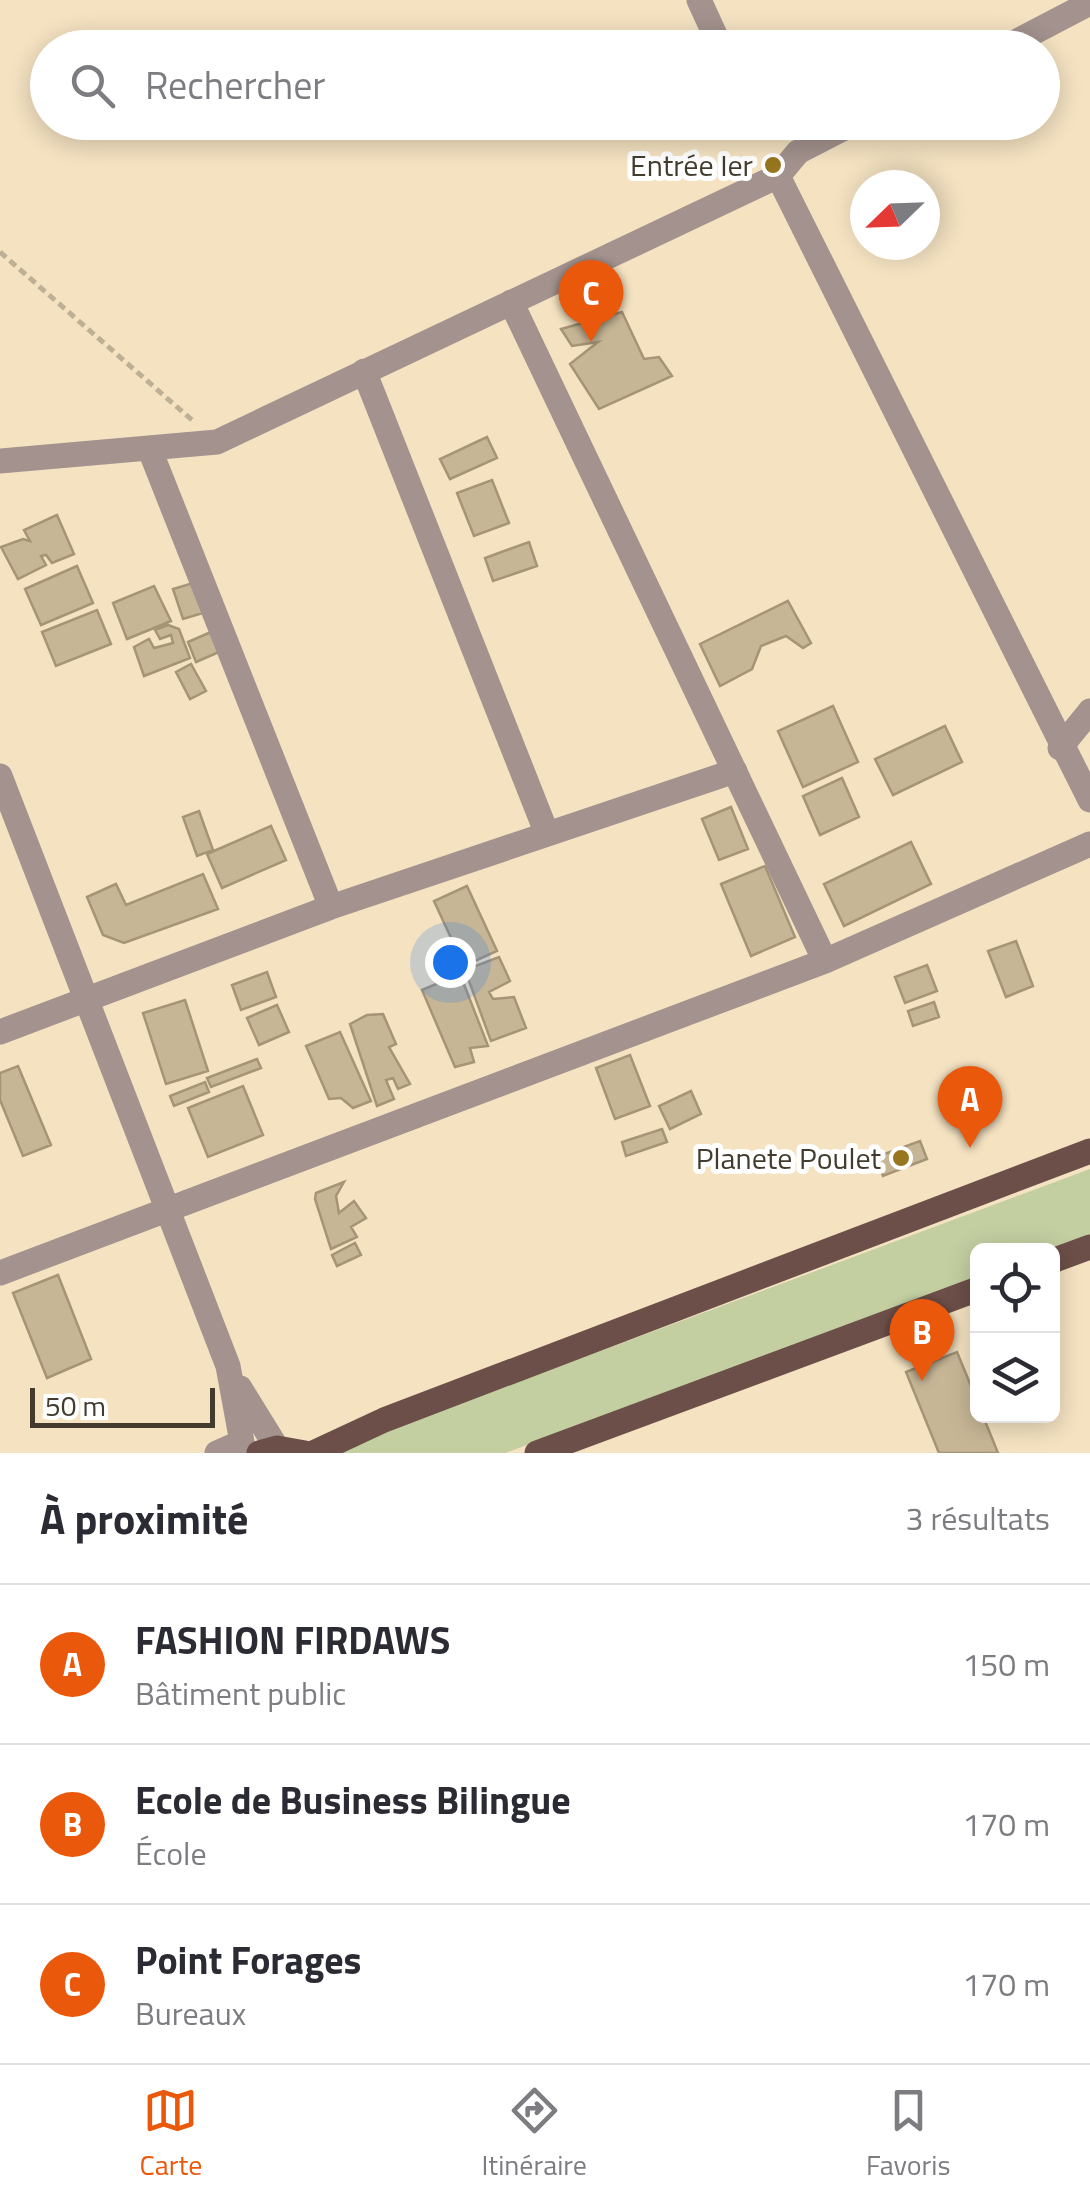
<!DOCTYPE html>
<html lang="fr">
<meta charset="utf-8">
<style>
body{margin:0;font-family:"Titillium Web",sans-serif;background:#f7f7f7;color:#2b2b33}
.controls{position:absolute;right:30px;bottom:30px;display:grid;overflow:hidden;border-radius:15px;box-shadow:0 5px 25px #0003}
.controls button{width:90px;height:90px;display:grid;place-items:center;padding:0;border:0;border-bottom:2px solid #e1e1e2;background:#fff;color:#2b2b33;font:50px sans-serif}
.compass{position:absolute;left:850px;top:170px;width:90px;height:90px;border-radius:50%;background:#fff;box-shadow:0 5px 25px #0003;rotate:247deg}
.scale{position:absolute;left:30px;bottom:25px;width:185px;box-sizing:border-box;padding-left:10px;border:5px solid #433c2e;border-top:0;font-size:28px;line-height:35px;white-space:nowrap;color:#433c2e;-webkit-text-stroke:8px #fff;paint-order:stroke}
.you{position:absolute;left:450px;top:962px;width:35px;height:35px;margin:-25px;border:8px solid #fff;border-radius:50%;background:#1a73e8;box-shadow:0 0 0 15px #1a73e833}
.badge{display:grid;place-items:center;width:65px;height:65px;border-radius:50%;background:#ea580c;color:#fff;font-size:32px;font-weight:700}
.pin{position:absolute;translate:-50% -82px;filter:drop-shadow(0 2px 5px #0008)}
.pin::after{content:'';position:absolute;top:52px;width:35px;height:30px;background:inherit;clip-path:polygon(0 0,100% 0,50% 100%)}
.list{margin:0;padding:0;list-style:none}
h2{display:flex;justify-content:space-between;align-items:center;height:130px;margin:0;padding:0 40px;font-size:42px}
h2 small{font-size:32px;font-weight:400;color:#7c7c81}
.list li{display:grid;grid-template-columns:65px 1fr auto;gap:30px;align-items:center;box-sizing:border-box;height:160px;padding:0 40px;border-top:2px solid #e1e1e2}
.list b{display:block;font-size:38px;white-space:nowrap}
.list p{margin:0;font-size:32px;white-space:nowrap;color:#7c7c81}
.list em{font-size:32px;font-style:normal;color:#7c7c81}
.icon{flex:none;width:55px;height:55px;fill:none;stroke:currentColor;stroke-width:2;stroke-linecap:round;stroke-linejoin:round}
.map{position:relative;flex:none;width:1090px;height:1453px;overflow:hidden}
.search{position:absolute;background:#fff;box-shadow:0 5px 25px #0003;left:30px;right:30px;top:30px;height:110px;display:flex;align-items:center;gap:25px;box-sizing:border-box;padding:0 35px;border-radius:55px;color:#7c7c81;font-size:38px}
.sheet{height:610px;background:#fff}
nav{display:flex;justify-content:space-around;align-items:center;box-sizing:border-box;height:140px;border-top:2px solid #e1e1e2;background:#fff;font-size:28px;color:#7c7c81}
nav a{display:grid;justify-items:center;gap:5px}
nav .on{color:#ea580c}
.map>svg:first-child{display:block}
.green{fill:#c3cfa1}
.building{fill:#c7b696;stroke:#a59475;stroke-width:2.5}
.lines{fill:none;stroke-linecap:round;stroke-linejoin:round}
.path{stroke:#beb094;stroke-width:5;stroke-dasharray:8 5;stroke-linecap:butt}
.minor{stroke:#a3928e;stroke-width:25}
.major{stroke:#6c4f48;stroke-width:25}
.poi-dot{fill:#96761e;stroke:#fff;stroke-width:4}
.labels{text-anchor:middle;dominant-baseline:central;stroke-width:10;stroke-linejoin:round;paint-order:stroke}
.poi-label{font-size:30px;fill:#433c2e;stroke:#fff;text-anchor:end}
</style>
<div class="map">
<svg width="1090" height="1453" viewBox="0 0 1090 1453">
<rect width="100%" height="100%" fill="#f4e2c1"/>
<!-- green -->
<path class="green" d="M1090,1169V1237L1052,1250H978L977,1279L505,1453H339L345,1446Z"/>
<!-- building -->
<path class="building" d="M622,312L644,359L659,357L672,376L599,409L570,364L598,342L572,346L561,329Z
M487,437L497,458L450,479L440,459Z
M492,480L509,523L474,536L457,493Z
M57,515L74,554L52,563L46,555L41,556L46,565L18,579L1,547L23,539L30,541L24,530Z
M529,542L537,566L493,581L485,558Z
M77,566L93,603L41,625L25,589Z
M193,583L203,613L183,619L173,589Z
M154,586L171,621L127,639L113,603Z
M788,601L811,643L803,648L786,636L761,646L752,669L720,686L700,644Z
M97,610L111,644L56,666L42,632Z
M168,625L179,629L190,658L144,676L134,647L149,639L154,648L173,643L171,635L160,639L155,630Z
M211,632L219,652L196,662L188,642Z
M191,664L206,691L190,699L176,672Z
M833,706L858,762L803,787L778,731Z
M945,726L962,762L893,795L875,759Z
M842,778L859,817L820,835L803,796Z
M731,807L748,849L719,860L702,819Z
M199,811L213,850L197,856L183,817Z
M271,826L286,860L222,888L207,854Z
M911,842L931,884L844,926L824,884Z
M765,866L795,937L751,956L721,884Z
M203,874L218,909L124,943L103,935L87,897L116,884L126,905Z
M467,886L497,951L464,966L434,901Z
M1016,941L1033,986L1006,997L988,951Z
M499,957L510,981L489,992L493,999L514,997L526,1028L491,1041L465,970Z
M927,965L937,991L905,1003L895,977Z
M267,972L276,997L241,1010L232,985Z
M460,974L488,1046L470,1048L474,1062L455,1067L422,990Z
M185,1000L208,1071L166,1084L143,1013Z
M934,1002L939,1017L913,1026L908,1011Z
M277,1005L289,1032L259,1045L247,1018Z
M383,1014L396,1044L389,1047L410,1084L398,1089L393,1078L386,1080L394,1099L377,1106L350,1024L367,1015Z
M340,1032L371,1101L353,1108L341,1098L329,1099L306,1046Z
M630,1055L650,1106L615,1119L596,1068Z
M257,1059L261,1068L211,1087L207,1078Z
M18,1066L51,1145L23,1156L0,1100V1073Z
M205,1082L209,1092L174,1106L170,1096Z
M243,1086L263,1135L208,1157L188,1108Z
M691,1091L701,1114L670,1129L659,1106Z
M662,1129L667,1142L626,1156L622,1142Z
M920,1141L927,1159L883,1176L876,1157Z
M344,1182L336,1196L339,1213L354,1201L366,1218L351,1227L357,1237L331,1249L315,1199L316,1193Z
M355,1243L361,1255L337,1266L332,1255Z
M58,1275L91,1359L47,1378L13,1293Z
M957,1352L978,1403V1416H983L998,1453H939L906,1372Z"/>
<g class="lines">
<!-- path -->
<path class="path" d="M0,252L193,421"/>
<!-- minor -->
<path class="minor" d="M699,0L721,48
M1004,48L1090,3
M778,176L1090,800
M511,302L825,961
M364,371L547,834
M150,450L331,907
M0,461L217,442L778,176L798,152L856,122
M1060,748L1090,711
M0,776L228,1366L244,1453
M0,1032L331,907L735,771
M0,1273L825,961L1090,844
M240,1388L277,1448
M217,1453L242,1442"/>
<!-- major -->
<path class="major" d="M1052,1261L1090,1247
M259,1453L277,1448L305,1453
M313,1453L384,1420L1090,1151
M537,1453L978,1289"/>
</g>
<!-- markers -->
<g class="poi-dot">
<circle cx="773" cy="165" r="10"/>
<circle cx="901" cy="1158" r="10"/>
</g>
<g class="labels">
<!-- poi labels -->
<g class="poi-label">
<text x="753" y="165">Entrée Ier</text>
<text x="881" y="1158">Planete Poulet</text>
</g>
</g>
</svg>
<div class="controls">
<button><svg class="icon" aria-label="locate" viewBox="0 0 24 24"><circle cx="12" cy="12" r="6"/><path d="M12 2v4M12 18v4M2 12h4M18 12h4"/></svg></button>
<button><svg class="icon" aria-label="layers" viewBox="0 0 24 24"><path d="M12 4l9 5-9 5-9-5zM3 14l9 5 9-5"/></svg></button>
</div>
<svg class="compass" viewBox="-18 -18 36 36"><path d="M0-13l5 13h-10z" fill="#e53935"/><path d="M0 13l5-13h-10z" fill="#7c7c81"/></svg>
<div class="scale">50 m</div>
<div class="you"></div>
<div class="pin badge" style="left:970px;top:1148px">A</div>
<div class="pin badge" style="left:922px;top:1381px">B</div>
<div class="pin badge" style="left:591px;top:342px">C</div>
<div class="search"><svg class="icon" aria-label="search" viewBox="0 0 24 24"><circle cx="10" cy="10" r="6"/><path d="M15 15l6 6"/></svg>Rechercher</div>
</div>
<section class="sheet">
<h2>À proximité<small>3 résultats</small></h2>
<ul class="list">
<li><span class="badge">A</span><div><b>FASHION FIRDAWS</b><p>Bâtiment public</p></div><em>150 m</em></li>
<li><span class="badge">B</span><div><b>Ecole de Business Bilingue</b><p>École</p></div><em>170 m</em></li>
<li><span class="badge">C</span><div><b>Point Forages</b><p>Bureaux</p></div><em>170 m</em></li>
</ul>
</section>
<nav>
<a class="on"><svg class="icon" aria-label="map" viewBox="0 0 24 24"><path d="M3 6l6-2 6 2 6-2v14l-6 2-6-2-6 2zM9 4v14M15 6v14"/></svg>Carte</a>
<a><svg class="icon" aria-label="directions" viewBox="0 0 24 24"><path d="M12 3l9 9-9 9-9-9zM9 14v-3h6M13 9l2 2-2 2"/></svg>Itinéraire</a>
<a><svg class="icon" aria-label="saved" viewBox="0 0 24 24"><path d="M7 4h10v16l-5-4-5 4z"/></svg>Favoris</a>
</nav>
